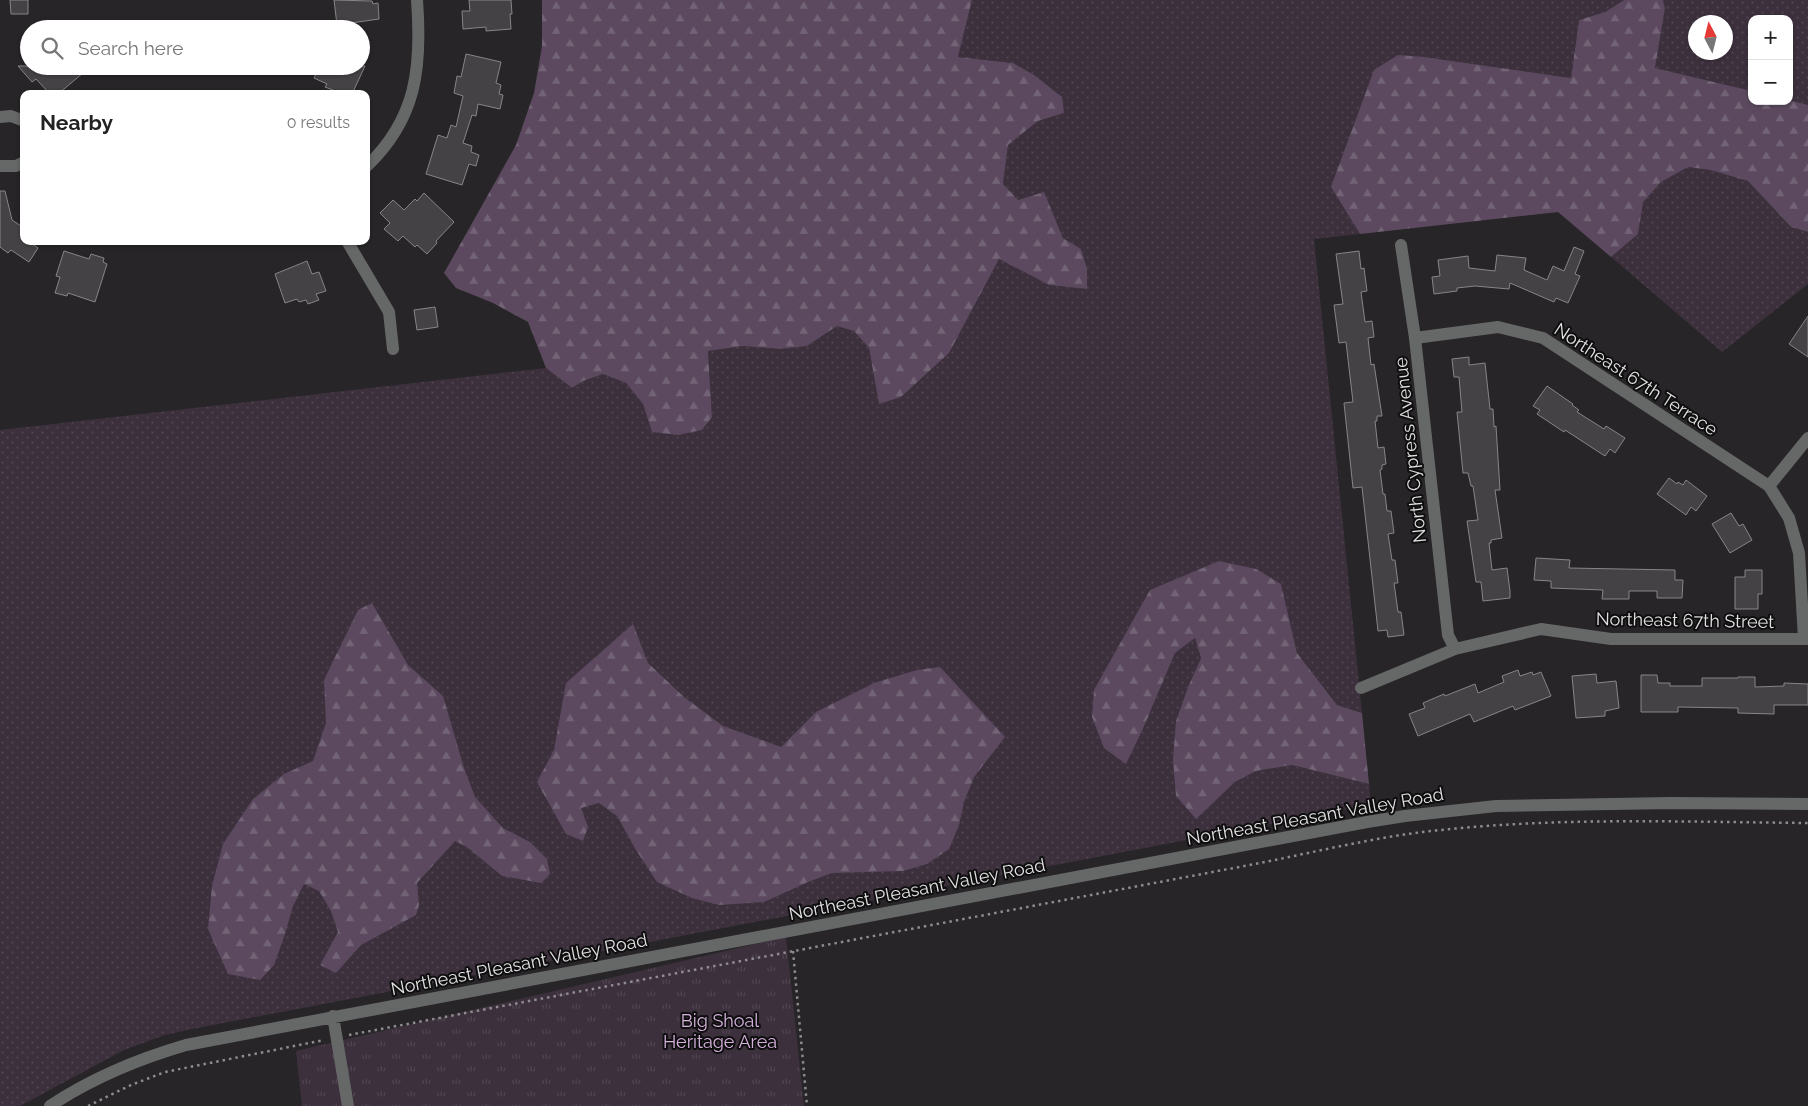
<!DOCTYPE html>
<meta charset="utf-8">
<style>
body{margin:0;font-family:Raleway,sans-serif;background:#f2f2f2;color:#222}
.controls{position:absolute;right:15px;top:15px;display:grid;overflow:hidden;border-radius:10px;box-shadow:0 1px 4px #0004}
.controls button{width:45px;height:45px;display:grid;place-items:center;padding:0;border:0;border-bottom:1px solid #e0e0e0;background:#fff;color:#222;font:25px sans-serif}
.compass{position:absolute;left:1688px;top:15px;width:45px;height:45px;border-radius:50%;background:#fff;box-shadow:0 1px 4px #0004;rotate:353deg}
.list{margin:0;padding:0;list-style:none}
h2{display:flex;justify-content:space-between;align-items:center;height:65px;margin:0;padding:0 20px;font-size:21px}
h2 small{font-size:16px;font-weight:400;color:#767676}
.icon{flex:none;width:28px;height:28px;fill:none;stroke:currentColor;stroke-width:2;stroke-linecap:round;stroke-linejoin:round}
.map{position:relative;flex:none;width:1808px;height:1106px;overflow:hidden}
.search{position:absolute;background:#fff;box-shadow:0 1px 4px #0004;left:20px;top:20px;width:350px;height:55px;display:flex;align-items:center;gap:12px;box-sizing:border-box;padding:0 18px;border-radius:28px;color:#767676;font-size:19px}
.panel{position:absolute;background:#fff;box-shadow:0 1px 4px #0004;left:20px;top:90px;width:350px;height:155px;border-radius:10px}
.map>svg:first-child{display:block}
.grass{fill:url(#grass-dots);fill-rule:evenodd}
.forest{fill:url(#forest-firs)}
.park{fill:url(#park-tufts)}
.building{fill:#454245;stroke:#888589}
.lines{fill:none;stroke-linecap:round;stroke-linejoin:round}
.path{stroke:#8e8c8e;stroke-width:2.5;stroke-dasharray:2.5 4;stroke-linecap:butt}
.minor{stroke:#666868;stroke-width:12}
.labels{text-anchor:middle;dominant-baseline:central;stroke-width:4;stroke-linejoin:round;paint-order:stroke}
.street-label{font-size:18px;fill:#e2e0e2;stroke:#0f0e0f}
.park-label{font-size:18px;fill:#d4b0db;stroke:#0f0e0f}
</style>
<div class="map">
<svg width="1808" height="1106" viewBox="0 0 1808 1106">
<defs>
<pattern id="grass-dots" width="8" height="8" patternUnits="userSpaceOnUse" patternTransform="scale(1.25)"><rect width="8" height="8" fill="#3c303d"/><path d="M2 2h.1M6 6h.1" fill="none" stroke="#4f4450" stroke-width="1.8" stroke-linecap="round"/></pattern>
<pattern id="forest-firs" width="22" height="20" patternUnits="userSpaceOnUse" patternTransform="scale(1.25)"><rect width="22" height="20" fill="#5c495f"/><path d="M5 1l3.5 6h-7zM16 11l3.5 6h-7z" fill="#736376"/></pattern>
<pattern id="park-tufts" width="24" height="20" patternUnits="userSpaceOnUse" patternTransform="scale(1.25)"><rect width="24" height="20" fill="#3c303d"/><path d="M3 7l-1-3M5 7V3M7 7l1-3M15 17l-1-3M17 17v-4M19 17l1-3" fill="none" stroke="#4f4450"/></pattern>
</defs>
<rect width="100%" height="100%" fill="#272527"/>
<!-- grass -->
<path class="grass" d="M972,0H1624L1605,12L1579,20L1571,78L1424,57L1331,187L1360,234L1314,239L1362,713L1337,705L1297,653L1281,584L1150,590L1126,764L1142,731L1175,653L1195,638L1201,658L1188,687L1176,721L1196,818L1235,782L1256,771L1292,765L1369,784L1371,805L197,1028L165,1035L124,1050L20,1106H0V430L546,368L572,388L583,381L603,374L626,383L643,404L652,432L712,417L708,351L743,346L780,349L807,346L837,326L854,330L869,348L879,403L901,397L949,353L999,259L1049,285L1087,289L1082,250L1063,238L1044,193L1018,200L1003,184L1008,145L1038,121L1064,113L1013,63L958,57Z
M1663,0H1808V105L1789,100V19H1752V91L1655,68L1665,8ZM1696,22H1726V52H1696Z
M1687,167L1710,170L1748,181L1791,227L1808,232V284L1722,352L1611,257L1638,234L1642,202L1661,182Z"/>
<!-- forest -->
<path class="forest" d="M542,0H972L958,57L1013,63L1034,75L1062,97L1064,113L1038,121L1008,145L1003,184L1018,200L1044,192L1063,238L1081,249L1087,269V289L1049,285L999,259L949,353L901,397L879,404L869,348L854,331L837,326L807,346L780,349L743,346L708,351L712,417L702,430L678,435L652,432L643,404L626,383L603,374L583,381L572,388L546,368L528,322L493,303L456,288L444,273L516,145L534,93L542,46Z
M1624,0H1663L1665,8L1655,68L1752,91V101L1789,100L1808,105V232L1791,227L1748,181L1710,170L1688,167L1661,182L1643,202L1638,234L1611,257L1558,212L1360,234L1331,187L1374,70L1398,55L1424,57L1571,78L1579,20L1605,12Z
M1219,561L1256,569L1281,584L1297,653L1337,705L1362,713L1369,784L1292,765L1256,771L1235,782L1196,819L1176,796L1173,759L1176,721L1188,687L1201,658L1195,638L1175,653L1142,731L1126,764L1104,748L1092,717L1094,690L1150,590Z
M372,603L408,665L443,696L464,768L475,797L503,828L530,842L547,859L550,874L541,883L502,876L467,847L455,841L417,883L419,905L416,915L361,945L336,973L320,965L338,932L331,911L319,891L304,884L293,906L285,934L274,965L260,980L228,974L208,929L212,886L223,844L253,799L284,774L313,761L326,723L324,680L358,610Z
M633,624L648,663L684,697L723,726L781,747L816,712L874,683L917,670L940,667L1005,737L974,777L964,802L959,825L949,849L927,864L903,871L832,873L808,882L764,902L719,905L692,898L657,882L636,850L617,816L599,803L581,808L588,827L583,841L566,834L537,782L554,750L566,683Z"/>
<!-- park -->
<path class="park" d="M786,937L804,1106H302L296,1051Z"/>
<!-- building -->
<path class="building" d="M10,0H28V14H11Z
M334,0L372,1L373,4L378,3L379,19L337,25Z
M469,0H511L512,14H510L511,29L486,31V27L463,29L462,11H470Z
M466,54L501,62L496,83L501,85L499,94L503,95L500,109L478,104L476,116L472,115L463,143L472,146L471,152L479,155L476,166L469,164L462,185L426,174L438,135L447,138L451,125L456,127L463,96L454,93L457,76L461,77Z
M18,66H77L83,73L58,94H50L36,79L32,82Z
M320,66H365L352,94H332L333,90L325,87L327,84L314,78Z
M0,191H5L12,220L24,228V241H28L38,248L29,262L11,250L8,253L0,247Z
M424,193L454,222L436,241L437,243L427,254L417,245L415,247L403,236L398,241L384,229L390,223L380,213L393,200L404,210L415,199L417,201Z
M1574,247L1584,251L1575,274L1580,276L1568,303L1556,298L1554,302L1510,283L1509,289L1475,286L1457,288V291L1434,294L1432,277L1440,276L1438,260L1468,256L1469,268L1495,271L1497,255L1526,258L1524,270L1547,280L1553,266L1564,271Z
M64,251L89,259L91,254L104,258L103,262L107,264L95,302L68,293L67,296L55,293L60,277L56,276Z
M1359,251L1361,269L1364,268L1367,291L1361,292L1365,322L1372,321L1374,337L1368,338L1371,365L1374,364L1382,416H1377V421H1375L1378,448L1384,447L1386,464L1382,465V469L1380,470L1383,494H1385L1387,511H1391L1394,533L1388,534L1392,560H1395L1398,583H1394L1398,612H1401L1404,635L1388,637L1387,630L1378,631L1362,487L1353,488L1344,403L1353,402L1346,342L1339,343L1334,305L1343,304L1336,254Z
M307,261L312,274L319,272L326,291L316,294L319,300L308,304L306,300L299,302L297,299L285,303L275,274Z
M435,307L438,327L417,330L414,310Z
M1808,316V357L1789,344Z
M1469,357V365L1485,363L1490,409H1493L1494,427L1496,426L1500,490H1495L1502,538L1491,540V543H1489L1492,570L1507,568L1510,591V598L1483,601L1481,582H1476L1467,521L1478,520L1473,486H1471L1468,473H1463L1457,412H1462L1459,377H1454L1452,359Z
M1547,386L1573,404L1572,405L1579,410L1577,412L1604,429L1606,426L1625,438L1615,453L1610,449L1605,456L1565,430L1564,432L1537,414L1540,410L1533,406Z
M1669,478L1677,484L1678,482L1683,485L1686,480L1707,496L1696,511L1691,507L1686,515L1657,494Z
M1731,513L1739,526L1743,524L1752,540L1730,553L1712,524Z
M1536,558L1570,560L1569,568L1675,570V580H1683L1682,598H1657V591H1629V599H1602L1603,590L1551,588V581L1534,580Z
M1745,570H1762V594H1758V609H1735V577H1745Z
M1518,670L1520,676L1532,672L1533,675L1541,672L1551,696L1515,710L1513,706L1474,722L1470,714L1418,736L1409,714L1425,708L1423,703L1444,694L1445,696L1475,684L1478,693L1504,682L1502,676Z
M1596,674L1597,683L1616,681L1619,708L1605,711V716L1576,718L1572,676Z
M1641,675H1657L1658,683H1670V686H1702V678H1738V677H1755V687L1784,686V683L1808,684V705H1774V714L1738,713V708L1678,707V712H1641Z"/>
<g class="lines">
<!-- path -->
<path class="path" d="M793,951L807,1106
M349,1035L1255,864C1316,852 1378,836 1441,830C1563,817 1686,822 1808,823
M88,1106L131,1085L165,1072L324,1040"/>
<!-- minor -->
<path class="minor" d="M0,117L11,116L24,121
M0,166H16L24,162
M366,167C417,119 422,67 417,0
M347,241L389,312L393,349
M1401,245L1415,338L1448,635L1455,649
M1415,338L1498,327L1543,338L1769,486L1789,518L1799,553L1804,639
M1769,486L1808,438
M1361,688L1455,649L1541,629L1611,639H1808
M333,1016L348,1106
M50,1106C92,1078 138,1059 186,1045L1367,822L1405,816L1496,806L1671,803L1808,804"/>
</g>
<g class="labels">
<!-- street labels -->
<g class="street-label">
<text transform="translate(1636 379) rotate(33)">Northeast 67th Terrace</text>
<text transform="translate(1410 450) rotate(-96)">North Cypress Avenue</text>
<text transform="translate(1685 620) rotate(1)">Northeast 67th Street</text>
<text transform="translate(1315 816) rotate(-10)">Northeast Pleasant Valley Road</text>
<text transform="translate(917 889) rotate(-11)">Northeast Pleasant Valley Road</text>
<text transform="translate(519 964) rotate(-11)">Northeast Pleasant Valley Road</text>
</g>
<!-- park labels -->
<g class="park-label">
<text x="720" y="1020">Big Shoal<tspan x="720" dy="21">Heritage Area</tspan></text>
</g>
</g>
</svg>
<div class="controls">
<button>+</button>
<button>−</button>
</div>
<svg class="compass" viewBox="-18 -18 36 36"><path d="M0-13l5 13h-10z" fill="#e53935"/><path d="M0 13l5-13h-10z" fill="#767676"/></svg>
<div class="search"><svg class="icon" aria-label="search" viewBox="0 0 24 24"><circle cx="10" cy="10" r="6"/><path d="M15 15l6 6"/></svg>Search here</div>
<section class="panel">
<h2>Nearby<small>0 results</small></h2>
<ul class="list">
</ul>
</section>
</div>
